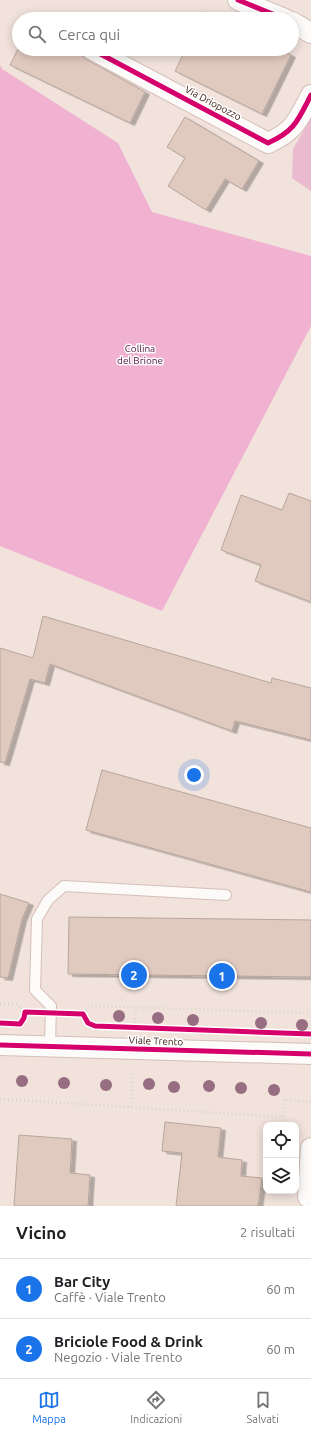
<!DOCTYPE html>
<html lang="it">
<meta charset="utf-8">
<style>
body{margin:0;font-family:Ubuntu,sans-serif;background:#f6f6f6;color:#202124}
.controls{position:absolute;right:12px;bottom:12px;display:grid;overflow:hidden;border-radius:8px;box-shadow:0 2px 10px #0003}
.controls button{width:36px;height:36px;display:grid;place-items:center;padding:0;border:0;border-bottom:1px solid #e0e0e0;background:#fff;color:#202124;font:20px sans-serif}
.you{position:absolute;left:194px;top:775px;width:14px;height:14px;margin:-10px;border:3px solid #fff;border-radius:50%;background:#1a73e8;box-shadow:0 0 0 6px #1a73e833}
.badge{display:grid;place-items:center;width:26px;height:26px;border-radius:50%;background:#1a73e8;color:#fff;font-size:13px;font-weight:700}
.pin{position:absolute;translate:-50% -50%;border:2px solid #fff;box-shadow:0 1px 4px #0006}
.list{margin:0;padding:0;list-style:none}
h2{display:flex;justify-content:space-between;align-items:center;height:52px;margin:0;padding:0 16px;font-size:17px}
h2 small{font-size:13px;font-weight:400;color:#757577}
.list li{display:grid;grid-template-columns:26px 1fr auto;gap:12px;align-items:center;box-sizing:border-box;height:60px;padding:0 16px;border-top:1px solid #e0e0e0}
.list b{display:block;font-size:15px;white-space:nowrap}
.list p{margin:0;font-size:13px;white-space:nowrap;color:#757577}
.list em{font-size:13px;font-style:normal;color:#757577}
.icon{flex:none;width:22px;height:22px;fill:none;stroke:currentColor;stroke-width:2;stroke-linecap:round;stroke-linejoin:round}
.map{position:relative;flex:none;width:311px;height:1206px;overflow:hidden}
.search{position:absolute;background:#fff;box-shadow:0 2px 10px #0003;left:12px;right:12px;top:12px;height:44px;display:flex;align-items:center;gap:10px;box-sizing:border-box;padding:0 14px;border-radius:22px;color:#757577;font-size:15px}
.sheet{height:172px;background:#fff}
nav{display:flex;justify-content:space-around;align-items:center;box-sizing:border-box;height:56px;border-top:1px solid #e0e0e0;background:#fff;font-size:11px;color:#757577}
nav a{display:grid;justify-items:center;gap:2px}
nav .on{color:#1a73e8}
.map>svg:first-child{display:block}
.green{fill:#eabbcf}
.forest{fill:#f0b2d0}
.building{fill:#e0c9bf;stroke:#b8a69d;filter:url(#shadow)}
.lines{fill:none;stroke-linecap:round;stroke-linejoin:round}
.lane-casing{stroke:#d4bfb7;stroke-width:12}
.street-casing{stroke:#d4bfb7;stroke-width:22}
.path{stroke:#d9d4d1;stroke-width:2.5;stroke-dasharray:1 3;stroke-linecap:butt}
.lane{stroke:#fdfbfa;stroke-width:10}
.street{stroke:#fdfbfa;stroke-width:20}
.cycleway-casing{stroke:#fff;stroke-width:8}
.cycleway{stroke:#d6006c;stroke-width:5}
.tree{fill:#966d81}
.labels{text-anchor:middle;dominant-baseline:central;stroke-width:3;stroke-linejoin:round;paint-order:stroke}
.street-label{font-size:10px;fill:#3c2115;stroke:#fff}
.park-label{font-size:10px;fill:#4c0e37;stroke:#fff}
</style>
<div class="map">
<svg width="311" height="1206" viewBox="0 0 311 1206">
<defs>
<filter id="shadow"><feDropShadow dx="4.5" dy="2.5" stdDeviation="0" flood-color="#0004"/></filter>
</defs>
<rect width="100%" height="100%" fill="#f1e2db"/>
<!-- green -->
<path class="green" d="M311,118V191L292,178L293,149Z"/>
<!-- forest -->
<path class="forest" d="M0,65L2,69L118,143L152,212L311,256V326L162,611L0,546Z"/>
<!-- building -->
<path class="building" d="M204,12L218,19H201Z
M18,49H73L86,59L145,92L130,123L10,65Z
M186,49H279L291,55L262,114L175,71Z
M185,117L259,161L242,189L225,179L206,210L168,186L185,158L167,147Z
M289,493L311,501V602L255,581L261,565L221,550L241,495L282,510Z
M43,616L271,683L272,678L311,688V740L235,721L232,731L50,664L45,683L30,679L5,763L0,762V648L33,658Z
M102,770L311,828V892L86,830Z
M0,894L29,903L22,919L8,978L0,977Z
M69,917L311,920V977L68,974Z
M165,1122L221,1128L218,1157L242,1160L241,1176L262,1178L258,1206H176L182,1153L162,1151Z
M19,1135L72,1139L70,1173L90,1175L88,1206H14Z"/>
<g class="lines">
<!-- lane casing -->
<g class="lane-casing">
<path id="lane" d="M50,1046L51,1006L35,990L37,919L48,900L64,886L226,895"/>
</g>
<!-- street casing -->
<g class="street-casing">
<path id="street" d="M238,0L285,19
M292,22L311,33
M91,49L268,143C295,131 298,120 311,95
M0,1045L311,1054
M308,1197L311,1148"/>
</g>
<!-- path -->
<path class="path" d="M0,1004H17L25,1012
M83,1014L90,1006L311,1013
M134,1027L136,1008
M0,1099L283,1117L284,1099L311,1102
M131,1107L133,1072"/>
<!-- lane -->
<use href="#lane" class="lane"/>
<!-- street -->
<use href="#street" class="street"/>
<!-- cycleway casing -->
<g class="cycleway-casing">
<path id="cycleway" d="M238,0L285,19
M91,49L268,143C295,131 298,120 311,95
M0,1023L20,1024L24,1018L25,1012L83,1014L88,1023L95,1026L311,1034
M0,1045L311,1054"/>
</g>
<!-- cycleway -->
<use href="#cycleway" class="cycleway"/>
</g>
<!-- trees -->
<g class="tree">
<circle cx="119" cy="1016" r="6"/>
<circle cx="158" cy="1018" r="6"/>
<circle cx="193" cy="1020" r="6"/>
<circle cx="261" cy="1023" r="6"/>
<circle cx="302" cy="1025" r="6"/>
<circle cx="22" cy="1081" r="6"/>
<circle cx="64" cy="1083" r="6"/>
<circle cx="149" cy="1084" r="6"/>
<circle cx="106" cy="1085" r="6"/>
<circle cx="209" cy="1086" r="6"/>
<circle cx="174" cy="1087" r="6"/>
<circle cx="241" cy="1088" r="6"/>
<circle cx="274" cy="1090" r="6"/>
</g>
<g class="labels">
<!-- street labels -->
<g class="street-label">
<text transform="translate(213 103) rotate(28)">Via Driopozzo</text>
<text transform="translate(156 1041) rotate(2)">Viale Trento</text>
</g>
<!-- park labels -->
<g class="park-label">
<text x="140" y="348">Collina<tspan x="140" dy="12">del Brione</tspan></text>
</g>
</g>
</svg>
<div class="controls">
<button><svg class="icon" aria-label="locate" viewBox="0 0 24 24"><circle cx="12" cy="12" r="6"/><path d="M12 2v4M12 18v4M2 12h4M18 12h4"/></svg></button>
<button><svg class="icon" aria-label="layers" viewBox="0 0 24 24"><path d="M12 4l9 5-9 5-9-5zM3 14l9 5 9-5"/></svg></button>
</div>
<div class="you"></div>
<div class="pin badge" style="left:222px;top:976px">1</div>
<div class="pin badge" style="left:134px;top:975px">2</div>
<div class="search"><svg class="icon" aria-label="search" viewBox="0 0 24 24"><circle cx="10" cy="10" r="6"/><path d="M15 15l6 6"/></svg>Cerca qui</div>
</div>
<section class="sheet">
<h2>Vicino<small>2 risultati</small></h2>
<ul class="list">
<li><span class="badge">1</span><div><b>Bar City</b><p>Caffè · Viale Trento</p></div><em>60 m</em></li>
<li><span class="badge">2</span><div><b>Briciole Food &amp; Drink</b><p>Negozio · Viale Trento</p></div><em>60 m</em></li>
</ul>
</section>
<nav>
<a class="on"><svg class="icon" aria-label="map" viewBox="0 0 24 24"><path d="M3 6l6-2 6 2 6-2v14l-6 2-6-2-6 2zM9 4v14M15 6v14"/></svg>Mappa</a>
<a><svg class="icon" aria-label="directions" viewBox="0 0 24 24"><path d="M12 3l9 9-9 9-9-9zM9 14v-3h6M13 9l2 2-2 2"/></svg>Indicazioni</a>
<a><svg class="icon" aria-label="saved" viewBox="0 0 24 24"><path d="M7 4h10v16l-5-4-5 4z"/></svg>Salvati</a>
</nav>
